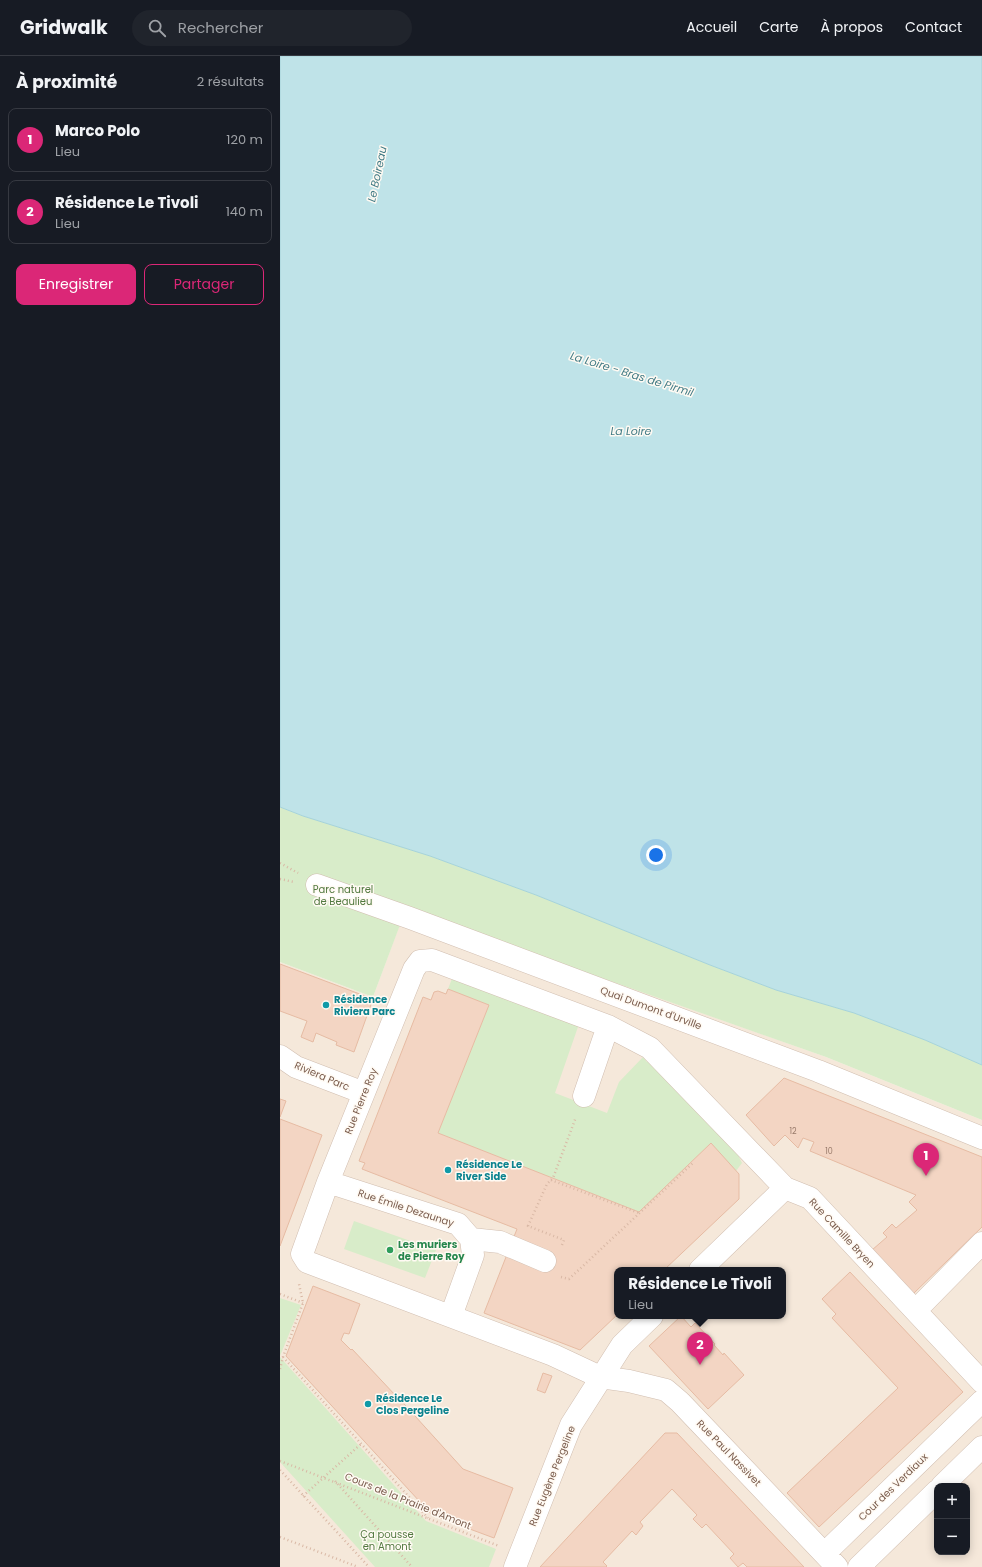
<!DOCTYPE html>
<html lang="fr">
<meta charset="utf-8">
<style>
body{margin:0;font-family:Poppins,sans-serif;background:#20242c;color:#f1f3f6}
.controls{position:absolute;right:12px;bottom:12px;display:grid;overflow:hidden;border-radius:8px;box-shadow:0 2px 10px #0003}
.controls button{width:36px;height:36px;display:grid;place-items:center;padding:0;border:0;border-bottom:1px solid #363941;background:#171b24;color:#f1f3f6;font:20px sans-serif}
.you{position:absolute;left:376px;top:799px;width:14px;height:14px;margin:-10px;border:3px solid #fff;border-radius:50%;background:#1a73e8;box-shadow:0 0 0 6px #1a73e833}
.badge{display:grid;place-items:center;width:26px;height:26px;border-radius:50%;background:#db2777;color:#fff;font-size:13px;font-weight:700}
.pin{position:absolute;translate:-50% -33px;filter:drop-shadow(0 1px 2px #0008)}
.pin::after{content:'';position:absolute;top:21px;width:14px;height:12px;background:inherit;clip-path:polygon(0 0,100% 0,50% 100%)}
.popup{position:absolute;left:334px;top:1211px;width:172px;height:52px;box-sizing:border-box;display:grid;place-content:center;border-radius:8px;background:#171b24;filter:drop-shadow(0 1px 3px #0005);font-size:13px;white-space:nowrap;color:#9ea1a6}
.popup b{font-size:15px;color:#f1f3f6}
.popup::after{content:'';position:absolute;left:50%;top:100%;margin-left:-8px;border:8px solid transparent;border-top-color:#171b24}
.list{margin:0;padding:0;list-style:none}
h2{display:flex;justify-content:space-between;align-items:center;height:52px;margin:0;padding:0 16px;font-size:17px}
h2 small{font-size:13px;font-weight:400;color:#9ea1a6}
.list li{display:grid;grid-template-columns:26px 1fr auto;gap:12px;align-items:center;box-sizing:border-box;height:64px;margin:0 8px 8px;padding:0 8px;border:1px solid #363941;border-radius:8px}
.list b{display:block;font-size:15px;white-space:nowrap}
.list p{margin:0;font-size:13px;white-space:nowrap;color:#9ea1a6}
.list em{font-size:13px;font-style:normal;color:#9ea1a6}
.actions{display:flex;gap:8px;padding:12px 16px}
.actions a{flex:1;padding:9px 0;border:1px solid #db2777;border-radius:8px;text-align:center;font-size:14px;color:#db2777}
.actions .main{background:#db2777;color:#fff}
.icon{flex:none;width:22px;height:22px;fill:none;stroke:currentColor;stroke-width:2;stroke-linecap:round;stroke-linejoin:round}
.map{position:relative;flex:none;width:702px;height:1511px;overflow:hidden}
header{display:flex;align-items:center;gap:24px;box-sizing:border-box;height:56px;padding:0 20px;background:#171b24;border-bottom:1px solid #363941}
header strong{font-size:19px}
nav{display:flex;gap:22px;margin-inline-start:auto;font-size:14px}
.search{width:280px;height:36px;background:#20242c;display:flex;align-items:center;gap:10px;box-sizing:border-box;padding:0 14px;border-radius:22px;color:#9ea1a6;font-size:15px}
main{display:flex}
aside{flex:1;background:#171b24}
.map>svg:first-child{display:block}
.residential{fill:#f5e8da;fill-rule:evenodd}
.green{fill:#d8ecc9}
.water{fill:#bfe3e8;stroke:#a5d3da}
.building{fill:#f3d5c3;stroke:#e6bba3}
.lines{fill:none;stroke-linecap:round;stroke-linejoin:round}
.minor-casing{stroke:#d1beb0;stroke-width:23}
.path{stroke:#d9b8a5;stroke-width:2.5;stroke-dasharray:1 3;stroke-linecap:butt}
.minor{stroke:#fff;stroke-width:22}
.culture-dot{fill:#0f9aa8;stroke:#fffaf3;stroke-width:1.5}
.leisure-dot{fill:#2e9e5b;stroke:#fffaf3;stroke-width:1.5}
.labels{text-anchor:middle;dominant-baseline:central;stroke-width:3;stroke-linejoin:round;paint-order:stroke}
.number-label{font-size:8px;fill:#987a6a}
.park-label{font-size:10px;fill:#537a41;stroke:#fffaf3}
.culture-label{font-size:10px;font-weight:bold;fill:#0d838f;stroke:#fffaf3;text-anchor:start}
.street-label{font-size:10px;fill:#7a5c4d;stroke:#fffaf3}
.leisure-label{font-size:10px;font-weight:bold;fill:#27864d;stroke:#fffaf3;text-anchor:start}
.water-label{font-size:11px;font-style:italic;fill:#437c86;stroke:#fffaf3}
</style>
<header>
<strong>Gridwalk</strong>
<div class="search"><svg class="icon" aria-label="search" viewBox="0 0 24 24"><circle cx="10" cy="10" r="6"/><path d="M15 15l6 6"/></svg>Rechercher</div>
<nav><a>Accueil</a><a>Carte</a><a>À propos</a><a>Contact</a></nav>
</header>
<main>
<aside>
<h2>À proximité<small>2 résultats</small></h2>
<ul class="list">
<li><span class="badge">1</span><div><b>Marco Polo</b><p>Lieu</p></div><em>120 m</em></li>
<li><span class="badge">2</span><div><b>Résidence Le Tivoli</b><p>Lieu</p></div><em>140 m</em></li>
</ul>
<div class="actions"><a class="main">Enregistrer</a><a>Partager</a></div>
</aside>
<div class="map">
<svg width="702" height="1511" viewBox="0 0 702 1511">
<rect width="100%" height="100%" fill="#fdf6ec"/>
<!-- residential -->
<path class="residential" d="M126,852L546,1001L702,1064V1511H0V906L93,941ZM337,1214H503V1260H337ZM657,1430H687V1496H657Z"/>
<!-- green -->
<path class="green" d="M0,751L23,760L150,800L256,839L430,909L496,934L574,957L645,984L702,1009V1064L546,1001L126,853L93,941L0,906Z
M173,920L299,968L275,1037L327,1057L339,1026L363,1001L367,1006L372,1001L462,1098L459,1101L462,1107L456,1115L430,1088L359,1156L158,1077L209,949L168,933Z
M74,1165L156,1194L145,1222L64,1193Z
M0,1242L21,1249L0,1300Z
M0,1301L146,1465L216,1493L209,1511H95L0,1406Z"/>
<!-- water -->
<path class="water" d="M0,0H702V1009L645,984L574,957L496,934L430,909L256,839L150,800L23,760L0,751Z"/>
<!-- building -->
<path class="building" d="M0,908L93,943L74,996L56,989L57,986L36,977L33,986L21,981L27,965L0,955Z
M168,933L209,949L158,1077L359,1156L431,1087L459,1118V1143L384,1214H337V1259L300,1294L204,1257L237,1173L82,1113L85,1107L79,1105L143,941L151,944L154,936L158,935L166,938Z
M504,1022L702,1101V1171L633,1238L592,1194L607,1181L603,1177L612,1168L616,1172L637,1154L629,1146L636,1139L530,1095L534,1086L523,1082L518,1092L505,1079L494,1090L466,1059Z
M0,1043L6,1045L0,1061Z
M0,1063L42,1079L0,1190Z
M570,1216L683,1336L539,1471L507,1437L618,1332L552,1262L556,1258L542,1243Z
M33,1230L80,1248L69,1278L64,1277L61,1284L71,1294L72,1293L116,1340V1339L183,1413L233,1432L214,1482L152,1459L6,1300Z
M401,1260L411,1271L415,1267L435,1288L434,1289L443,1299L444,1297L464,1319L428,1353L369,1290Z
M263,1317L272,1320L265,1337L257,1334Z
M385,1377H397L524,1511H467L463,1507L458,1511L450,1502L454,1498L426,1468L422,1472L413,1463L417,1459L392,1433L360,1466L363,1470L356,1479L352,1475L323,1506L327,1510L326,1511H260Z"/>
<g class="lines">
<!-- minor casing -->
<g class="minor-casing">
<path id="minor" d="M37,829L130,862L538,1015L702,1082
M0,1000L16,1011L84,1037
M304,1040L328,970
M48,1126L178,1168L191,1183L193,1199L171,1260
M191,1183L220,1186L265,1205
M420,1214L505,1132
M644,1246L702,1187
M662,1430L702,1391
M545,1497L702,1345
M235,1511L291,1369L342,1289L372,1260
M557,1511L400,1346L386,1334L349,1325L320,1321L273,1299L27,1206L22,1198L48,1126L134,913L140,905L152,904L328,970L370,992L505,1132L530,1142L702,1326
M579,1511L657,1435"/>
</g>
<!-- path -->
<path class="path" d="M0,807L18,817
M0,823L14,826
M271,1124L359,1157
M282,1189L284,1184L248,1170L267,1128L273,1122L296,1061
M281,1221L289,1223L413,1107
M0,1238L23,1247
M3,1301L148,1462
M0,1313L3,1301L23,1247L19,1228
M0,1405L219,1490
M0,1414L89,1511
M55,1425L132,1511
M23,1440L81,1388
M0,1481L78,1511"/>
<!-- minor -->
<use href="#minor" class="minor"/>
</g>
<!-- markers -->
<g class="culture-dot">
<circle cx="46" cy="949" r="4"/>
<circle cx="168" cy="1114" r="4"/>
<circle cx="88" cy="1348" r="4"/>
</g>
<circle class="leisure-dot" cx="110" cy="1194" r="4"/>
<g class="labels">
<!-- number labels -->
<g class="number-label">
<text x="513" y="1075">12</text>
<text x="549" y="1095">10</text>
</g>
<!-- park labels -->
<g class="park-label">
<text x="63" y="833">Parc naturel<tspan x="63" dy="12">de Beaulieu</tspan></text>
<text x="107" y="1478">Ça pousse<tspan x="107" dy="12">en Amont</tspan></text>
</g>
<!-- culture labels -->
<g class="culture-label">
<text x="54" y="943">Résidence<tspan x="54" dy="12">Riviera Parc</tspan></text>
<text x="176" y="1108">Résidence Le<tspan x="176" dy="12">River Side</tspan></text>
<text x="96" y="1342">Résidence Le<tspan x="96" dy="12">Clos Pergeline</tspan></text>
</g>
<!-- street labels -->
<g class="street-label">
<text transform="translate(371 952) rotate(20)">Quai Dumont d'Urville</text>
<text transform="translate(42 1020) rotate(23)">Riviera Parc</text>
<text transform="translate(81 1045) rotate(-68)">Rue Pierre Roy</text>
<text transform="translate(126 1152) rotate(18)">Rue Émile Dezaunay</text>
<text transform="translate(562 1177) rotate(47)">Rue Camille Bryen</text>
<text transform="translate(449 1397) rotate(46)">Rue Paul Nassivet</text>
<text transform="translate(272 1420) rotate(-68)">Rue Eugène Pergeline</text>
<text transform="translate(613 1431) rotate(-44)">Cour des Verdiaux</text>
<text transform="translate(128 1445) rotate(22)">Cours de la Prairie d'Amont</text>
</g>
<!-- leisure labels -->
<g class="leisure-label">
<text x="118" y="1188">Les muriers<tspan x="118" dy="12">de Pierre Roy</tspan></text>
</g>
<!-- water labels -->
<g class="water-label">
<text transform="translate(97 118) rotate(-78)">Le Boireau</text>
<text transform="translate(352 318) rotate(17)">La Loire - Bras de Pirmil</text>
<text x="351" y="375">La Loire</text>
</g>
</g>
</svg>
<div class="controls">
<button>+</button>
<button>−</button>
</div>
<div class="you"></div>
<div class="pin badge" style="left:646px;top:1120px">1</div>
<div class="pin badge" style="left:420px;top:1309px">2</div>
<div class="popup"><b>Résidence Le Tivoli</b>Lieu</div>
</div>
</main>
